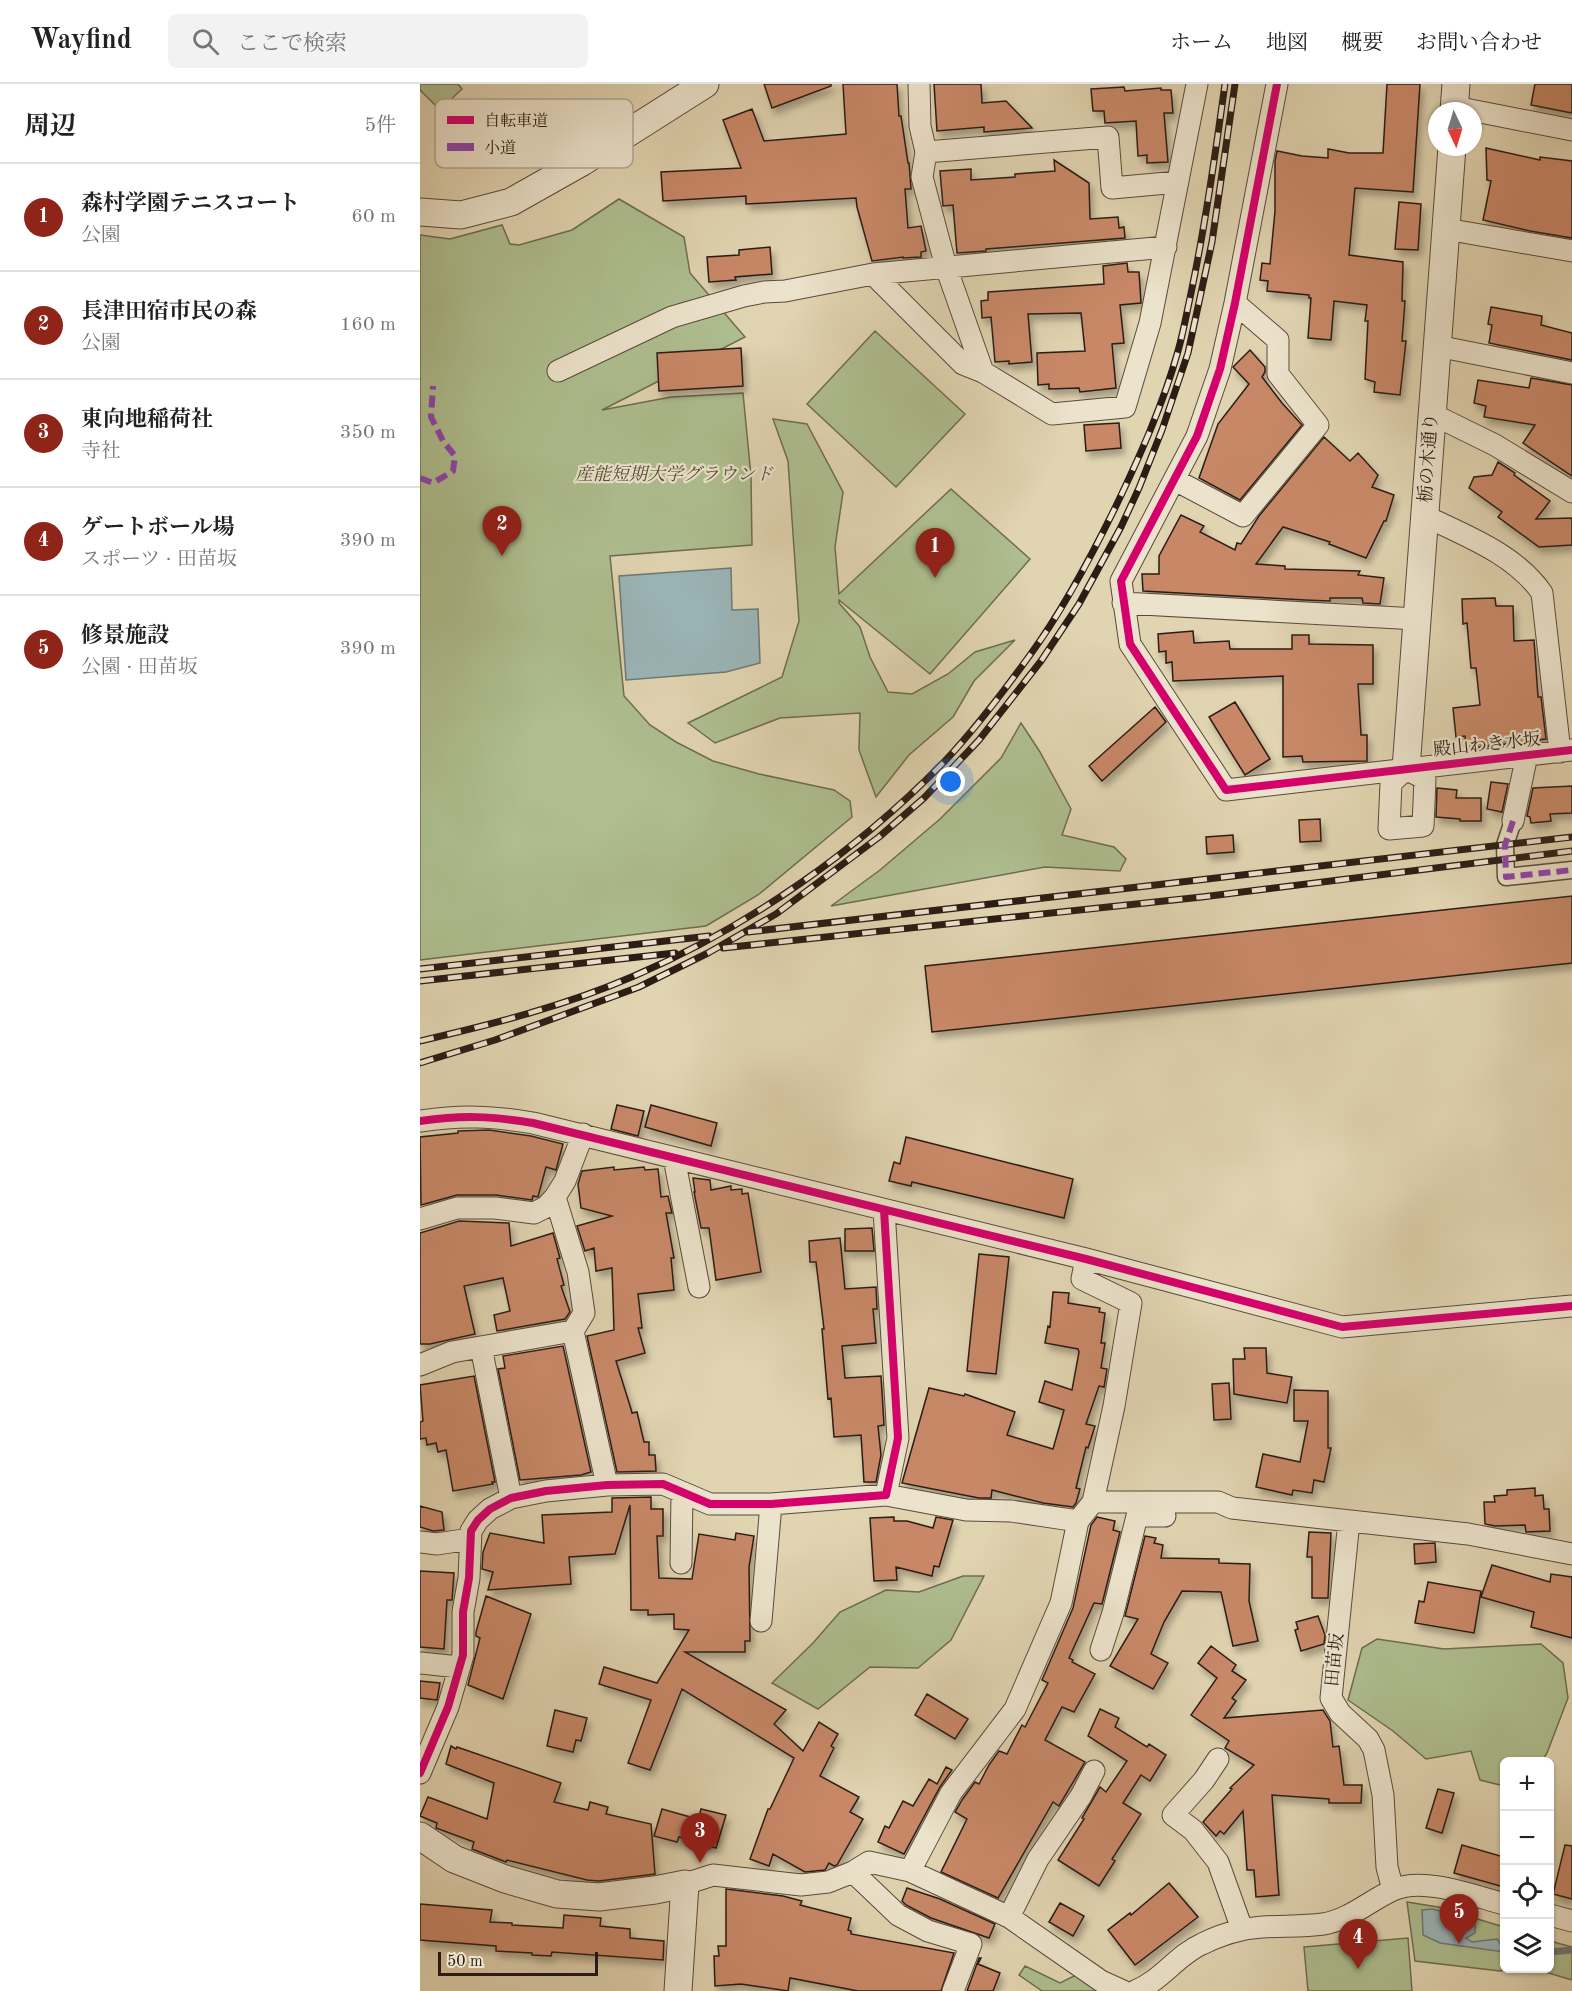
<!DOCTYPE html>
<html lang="ja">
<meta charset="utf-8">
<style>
body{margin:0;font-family:"Old Standard TT","Noto Serif JP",serif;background:#f2f2f2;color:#222}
.controls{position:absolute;right:18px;bottom:18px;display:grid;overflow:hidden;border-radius:9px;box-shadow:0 2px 4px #0004}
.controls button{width:54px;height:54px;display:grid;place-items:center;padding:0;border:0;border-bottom:2px solid #e0e0e0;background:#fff;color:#222;font:30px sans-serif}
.compass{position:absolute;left:1008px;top:18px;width:54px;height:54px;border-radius:50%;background:#fff;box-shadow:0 2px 4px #0004;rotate:176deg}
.scale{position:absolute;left:18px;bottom:15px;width:160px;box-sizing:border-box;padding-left:6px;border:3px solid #2c1c15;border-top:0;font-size:16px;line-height:21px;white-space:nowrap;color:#2c1c15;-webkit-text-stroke:4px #ece3cc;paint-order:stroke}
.you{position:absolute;left:531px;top:698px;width:21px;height:21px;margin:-15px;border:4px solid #fff;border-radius:50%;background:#1a73e8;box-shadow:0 0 0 9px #1a73e833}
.badge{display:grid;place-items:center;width:39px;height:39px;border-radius:50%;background:#8f2418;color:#fff;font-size:20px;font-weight:700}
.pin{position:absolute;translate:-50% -50px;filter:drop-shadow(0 2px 3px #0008)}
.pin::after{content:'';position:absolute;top:32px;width:21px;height:18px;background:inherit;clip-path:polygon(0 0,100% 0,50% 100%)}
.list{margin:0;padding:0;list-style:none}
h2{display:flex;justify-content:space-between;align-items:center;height:78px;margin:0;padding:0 24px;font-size:26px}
h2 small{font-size:20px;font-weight:400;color:#767676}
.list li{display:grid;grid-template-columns:39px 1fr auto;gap:18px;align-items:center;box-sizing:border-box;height:108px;padding:0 24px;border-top:2px solid #e0e0e0}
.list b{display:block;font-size:22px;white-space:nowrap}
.list p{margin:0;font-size:20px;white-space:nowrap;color:#767676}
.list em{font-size:20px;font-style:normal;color:#767676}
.icon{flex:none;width:33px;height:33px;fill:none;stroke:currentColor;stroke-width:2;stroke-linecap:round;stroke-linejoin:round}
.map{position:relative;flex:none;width:1152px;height:1907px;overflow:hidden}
header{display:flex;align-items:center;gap:36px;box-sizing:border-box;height:84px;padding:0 30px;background:#fff;border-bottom:2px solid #e0e0e0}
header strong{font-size:28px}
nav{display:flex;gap:33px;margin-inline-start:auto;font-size:21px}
.search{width:420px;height:54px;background:#f2f2f2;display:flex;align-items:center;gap:15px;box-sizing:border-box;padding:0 21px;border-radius:9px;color:#767676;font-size:22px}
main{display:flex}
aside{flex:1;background:#fff}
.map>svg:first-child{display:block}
.green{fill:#aebe8f;stroke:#6d6d52;stroke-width:1.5}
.water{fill:#9ab5b8;stroke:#6e7877;stroke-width:1.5}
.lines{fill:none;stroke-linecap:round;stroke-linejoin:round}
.stream{stroke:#6e7877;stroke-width:7}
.building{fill:#c88867;stroke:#2c1c15;stroke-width:1.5;filter:url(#shadow)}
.pedestrian-casing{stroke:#594a3c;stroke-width:19}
.minor-casing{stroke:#594a3c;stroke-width:23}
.tertiary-casing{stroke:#594a3c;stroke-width:29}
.pedestrian{stroke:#ece3cc;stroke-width:16}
.minor{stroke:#ece3cc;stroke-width:21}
.tertiary{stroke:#ece3cc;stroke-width:27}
.rail-casing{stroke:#2c1c15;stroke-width:7}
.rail{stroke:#ece3cc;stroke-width:4.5;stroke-dasharray:14;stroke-linecap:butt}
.quiet{stroke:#8e44ad;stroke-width:6;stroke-dasharray:12 6;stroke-linecap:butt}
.cycleway-casing{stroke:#ece3cc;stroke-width:11}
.cycleway{stroke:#d6006c;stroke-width:8}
.labels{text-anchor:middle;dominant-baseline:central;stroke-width:4.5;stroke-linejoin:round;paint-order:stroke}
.street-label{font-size:18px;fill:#2c1c15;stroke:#ece3cc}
.park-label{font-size:18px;font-style:italic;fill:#534d3a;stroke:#ece3cc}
.key{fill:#ece3cc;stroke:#b2a795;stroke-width:1.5}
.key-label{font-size:16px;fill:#2c1c15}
</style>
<header>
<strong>Wayfind</strong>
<div class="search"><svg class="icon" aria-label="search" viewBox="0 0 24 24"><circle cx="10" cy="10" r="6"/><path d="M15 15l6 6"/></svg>ここで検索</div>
<nav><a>ホーム</a><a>地図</a><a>概要</a><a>お問い合わせ</a></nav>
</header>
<main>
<aside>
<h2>周辺<small>5件</small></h2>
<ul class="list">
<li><span class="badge">1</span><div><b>森村学園テニスコート</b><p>公園</p></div><em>60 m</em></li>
<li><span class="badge">2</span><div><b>長津田宿市民の森</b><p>公園</p></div><em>160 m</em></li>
<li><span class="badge">3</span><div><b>東向地稲荷社</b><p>寺社</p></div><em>350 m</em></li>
<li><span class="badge">4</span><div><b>ゲートボール場</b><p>スポーツ · 田苗坂</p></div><em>390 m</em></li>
<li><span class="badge">5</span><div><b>修景施設</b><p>公園 · 田苗坂</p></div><em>390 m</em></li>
</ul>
</aside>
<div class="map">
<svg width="1152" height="1907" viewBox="0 0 1152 1907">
<defs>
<filter id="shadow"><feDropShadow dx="3.5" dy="6" stdDeviation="3" flood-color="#0004"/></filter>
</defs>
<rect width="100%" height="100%" fill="#e1d4b1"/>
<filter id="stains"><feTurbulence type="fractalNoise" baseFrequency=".00333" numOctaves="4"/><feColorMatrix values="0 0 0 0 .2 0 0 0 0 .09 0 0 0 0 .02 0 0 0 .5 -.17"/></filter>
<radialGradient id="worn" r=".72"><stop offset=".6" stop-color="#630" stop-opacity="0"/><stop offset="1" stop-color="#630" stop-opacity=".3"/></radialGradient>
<!-- green -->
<path class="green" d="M0,0H38L42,5L20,26L0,6Z
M199,115L264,153L270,189L325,253L182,326L251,313L323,309L331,392L332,461L190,472L204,612L230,641L256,658L293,677L339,690L414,706L430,717L432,733L338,811L286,842L0,876V151L30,155L82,141L90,160L99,161L152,146Z
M455,247L545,330L476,403L387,320Z
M353,335L387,340L423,408L415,463L419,510L531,405L610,475L510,590L419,516V519L440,543L450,573L468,608L492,610L528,590L555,568L595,556L554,597L533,633L489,671L456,713L439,666L440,629L360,634L295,659L268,639L362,593L379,537L368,377Z
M601,639L620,668L651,725L642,751L694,763L706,775L700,787L625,783L411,822L460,786L520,735L581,674Z
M543,1492H564L531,1556L498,1584L450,1583L398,1625L352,1599L393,1559L420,1528L466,1506L499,1508Z
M957,1555L1024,1565L1121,1560L1143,1579L1148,1614L1127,1669L1122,1677L1084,1678V1702L1060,1696L1051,1667L1006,1675L973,1647L928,1616L942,1564Z
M987,1818L1018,1823L1084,1843V1884L1091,1885L1080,1887L995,1877Z
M988,1854L992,1907H888L884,1863Z
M1130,1857L1152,1863V1896L1115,1885L1130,1884Z
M605,1882L640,1899L660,1889L691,1907H622L599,1891Z"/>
<!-- water -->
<path class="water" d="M311,484L312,526L338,525L340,579L306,588L206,596L199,492Z
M1012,1825L1044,1833L1055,1841V1849L1046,1854L1052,1858L1077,1855L1084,1864V1868L1020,1859L1003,1851L1002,1826Z"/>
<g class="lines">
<!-- stream -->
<path class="stream" d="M1130,1868L1152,1866"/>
</g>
<!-- building -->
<path class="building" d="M344,0H411V2L352,24Z
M423,0H477L479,32H481L488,79H489L491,105H485L488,144L501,142L506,167L501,168V173L483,174V173L452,177L437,123L436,114L326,120V112L243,117L241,88L321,84L303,36L332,25L344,57L426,50Z
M514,0H561L562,19L586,17L612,44L564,48V43L517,47Z
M967,0H1000L993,108L935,104L929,171L983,178L982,217H985L982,257H986L980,311L954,308L955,298L945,295L948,237H945L947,221L914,217L911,256L888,254L891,214H889V211L847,207L848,197L840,196L842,179L850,180L855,127V77L857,67L882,72L908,74V65L929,69H963Z
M1115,0H1152V29L1111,21Z
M704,3L705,7L741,4V6H751L753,29H744L748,78L727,79V71L718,72L716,37L685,39L684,27H673L671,5Z
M1066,64L1120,76V73L1152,77V154L1110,147L1063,136L1071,97L1067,96Z
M634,76L669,99L670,135L698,133L699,144L704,143L705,154L566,165V167L537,169L533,121L523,122L520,87L551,85V96L595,93V90L635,87Z
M979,118L1001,120L998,166L975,165Z
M350,163L352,190L315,193L316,196L289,198L287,173L319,171V166Z
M707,179L708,188H719L721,219L700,221L704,259L692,260L696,304L660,308L659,304L629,305V300L618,301L617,269L665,267L661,229L608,230L612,278L589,280V277L575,278L571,233L562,234L561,217L568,216V208L684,200L683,182Z
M1071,223L1122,232L1121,241L1152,249V276L1069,259L1072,241L1068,240Z
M321,264L323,302L239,307L237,269Z
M830,266L845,283V288L842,293L862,319L882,341L820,416L779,394L798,340L829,300L813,283Z
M1111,294L1152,301V392L1103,359L1115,341L1064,333L1066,322L1054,319L1058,296L1109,304Z
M699,339L701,364L666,367L664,341Z
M904,353L930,377L938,369L958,391L952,403L974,411L966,437H964L946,474L909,460L910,458L863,443L836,480L865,482V485L940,487L938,491L964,494L960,520L943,519L942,514H910V517L885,516L723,507L722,490H739V472L761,431L784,442L780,448L815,466L817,459L821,460L839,432Z
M1078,378L1095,389L1094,391L1130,417L1116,435L1152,434V461L1119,463L1078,433L1082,428L1049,404L1054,393L1072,391Z
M1075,514L1076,522H1093L1094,557L1114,556L1118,613H1121L1126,655L1046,665L1045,652L1036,653L1033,624L1060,621L1056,584H1051L1047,539L1043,540L1042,515Z
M773,547L774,559L809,557L810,565H872V551H889V560L953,561V600H938L941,651H947V677L883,678L882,672L863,673V592L753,597L752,578L746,579V567L739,568L738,550Z
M815,618L850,675L825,691L789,633Z
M735,623L746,638L682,697L669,682Z
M1071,698L1088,700L1082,728L1067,725Z
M1152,702V729L1130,730L1131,737L1111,739L1110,733L1107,732L1113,704Z
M1017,704L1037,706L1036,714H1061V737H1040V735L1016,733Z
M900,735L901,757L880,758L879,736Z
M813,751L814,768L787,770L786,753Z
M1152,812V879L512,948L505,882Z
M197,1021L224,1027L218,1052L191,1045Z
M231,1021L297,1039L291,1062L225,1043Z
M69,1046L111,1052L143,1060L136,1086L126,1083L118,1113L113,1112L112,1116L76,1111H37L1,1121L0,1053L38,1049V1047Z
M486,1053L653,1095L644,1134L492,1098L491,1102L469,1097L474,1078L480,1080Z
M194,1083V1086L224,1083L225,1086L238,1085L241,1113L248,1112L252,1129H246L254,1174H251L254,1206L218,1210L222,1244H218L225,1269L196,1277L211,1325L212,1329L217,1328L224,1358H229V1371H235L236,1387L197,1388L167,1252L194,1246L192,1184L176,1187L174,1164L165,1167L157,1142L192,1132L161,1124L158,1100L162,1087Z
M273,1094L290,1096L291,1106L311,1102V1106L322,1105V1110L328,1109L341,1188L296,1196L289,1144H281L274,1108H275Z
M39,1137L89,1139L91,1162L133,1149L140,1174L137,1175L144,1201L141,1202L150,1228L145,1235L77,1247L74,1231L90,1227L83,1194L44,1202L55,1250L10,1260H0V1149Z
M452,1144L454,1167H425V1145Z
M420,1154L425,1205L456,1203L457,1225H453L456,1259L422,1262L425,1294L461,1292L464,1341L458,1342L461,1371L456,1398H444L441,1351L414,1353L411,1314L408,1315L402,1245H404L396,1178H390L389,1157Z
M559,1170L589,1173L576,1290L547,1287Z
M633,1208L649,1209L648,1219L680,1224L679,1228L685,1229L681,1259H685L681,1284L687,1285L684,1303L679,1302L666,1340L675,1342L668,1364L666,1363L656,1404L660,1405L656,1419L653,1423L623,1419L572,1406L571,1414H559L482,1399L509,1304L544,1312L545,1310L595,1328L587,1351L633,1365L644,1326L619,1318L625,1297L652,1306L659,1268L658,1265L625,1259L628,1242L630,1243Z
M143,1262L171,1388L161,1391L100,1396L78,1285L85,1284L83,1272Z
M824,1264H846L847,1289L872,1293L867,1319L814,1310L813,1275H825Z
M54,1292L75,1398H72L73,1400L33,1407L26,1366L18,1368L16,1359L7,1361L6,1354L0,1355V1338L3,1337L0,1301Z
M809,1299L811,1335L794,1336L792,1300Z
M874,1306L908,1307V1364H911L904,1398L894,1396L892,1409L873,1406L872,1411L836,1403L843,1370L880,1378L888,1337H874Z
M1115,1404V1412L1123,1411L1124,1425H1129L1130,1447L1106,1448L1105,1441L1075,1442L1065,1440L1064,1418H1075L1074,1412L1087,1411V1406Z
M231,1413V1425H243V1452H237L239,1494L272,1495L279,1450L315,1456L316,1449L334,1452L329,1483L330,1557H325V1568H265L366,1626L354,1640L383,1667L399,1638L418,1650L411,1662L414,1664L400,1692L439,1713L430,1728L443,1735L417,1781L414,1782L409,1779L405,1786L385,1788L353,1770L349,1782L330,1775L348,1725H350L374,1674L262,1605L230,1686L208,1679L231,1616L179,1600L184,1583L237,1599L269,1546L254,1545V1530L228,1531V1526H211L210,1421L195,1470L149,1473L151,1500L68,1506L73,1488L62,1485L63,1468L70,1449L124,1459L122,1431L192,1428V1414Z
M0,1422L22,1428L24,1446L13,1447L0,1443Z
M474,1433V1437H487L513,1444L516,1433L533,1436L519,1483L514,1482L512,1492L476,1483L477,1496L454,1497L450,1434Z
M677,1433L695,1437L693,1446L700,1448L682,1520L674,1519L649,1574L653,1576L652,1578L675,1590L654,1628L642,1623L625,1656L665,1678L639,1722L633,1718L578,1814L521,1788L547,1735L535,1728L542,1716L555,1698L559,1700L569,1681L579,1667L587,1670L602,1641L605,1643L628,1599L622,1596L653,1524L671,1441Z
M889,1448L911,1449L908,1514H892V1473H887Z
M725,1452L736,1454L734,1459L743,1461L741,1474L799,1475V1479L830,1480L829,1517L838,1557L813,1562L801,1508L762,1507L744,1538L731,1570L748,1579L733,1605L690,1582L718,1535L705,1532Z
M1015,1459L1016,1478L995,1480L994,1460Z
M1072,1481L1130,1498L1131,1490L1152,1493V1554L1111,1543L1114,1528L1061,1513Z
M0,1487L34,1489L32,1516H27L24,1565L0,1563Z
M1008,1498L1061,1507L1054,1549L995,1539L999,1517L1004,1518Z
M66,1512L111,1530L83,1615L48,1601L60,1554L56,1552V1548Z
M898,1532L905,1551L904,1560L881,1567L875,1546L878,1545L876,1538Z
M791,1562L816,1581L812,1587L826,1596L812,1614L816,1617L804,1634L903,1626L910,1637L913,1663L919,1662L924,1701H942L941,1719H909V1715L852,1711L859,1811L836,1813L834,1786H827L823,1727L804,1750L800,1747L796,1752L783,1738L812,1705L810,1704L834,1681L805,1664L809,1657L771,1631L797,1594L778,1579Z
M0,1597L20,1599L17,1616L0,1614Z
M507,1610L548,1635L535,1655L495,1631Z
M680,1625L699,1634L695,1643L727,1663L729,1660L746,1671L730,1697L721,1691L703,1719L721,1730L692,1775L695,1777L679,1802L638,1776L664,1735L662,1734L680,1703L686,1708L707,1677L668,1652Z
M135,1626L167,1634L161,1657L156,1656L153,1668L127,1662Z
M31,1662L36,1665L37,1663L141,1699L134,1718L168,1726L170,1718L188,1723L186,1730L231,1740L235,1790L179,1797L167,1796L87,1776L86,1778L52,1765L54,1758L16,1744L17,1739L0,1732L8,1713L67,1735L74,1699L26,1680Z
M526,1683L532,1686L520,1703L484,1770L458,1758L465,1742L469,1744L483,1717L493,1722L509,1695L517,1700Z
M1018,1705L1034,1709L1022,1749L1006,1744Z
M242,1725L274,1734L275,1732L279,1733L281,1725L306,1731L296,1764L259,1753L257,1758L234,1752Z
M1042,1761L1084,1773V1803L1034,1789Z
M1145,1761L1152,1762V1815L1133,1810Z
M749,1799L778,1833L715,1881L688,1846L710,1829L711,1831Z
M487,1804L520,1815L575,1840L569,1854L511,1834L486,1821L482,1817Z
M306,1805L363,1812L382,1817L380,1821L431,1834L428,1846L431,1847V1850L534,1869L521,1907H438L370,1894L368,1907L321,1900L295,1902L294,1872H299L298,1862H306Z
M640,1819L664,1832L653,1852L629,1838Z
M0,1820L72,1826L70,1838L92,1839V1841L143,1844L144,1831L181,1834L180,1842L210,1845V1854L244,1857L243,1876L132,1868L131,1872L112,1871V1869L76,1867V1862L0,1856Z
M559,1874H561L558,1880L580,1889L573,1907H547Z"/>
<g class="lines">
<!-- pedestrian casing -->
<g class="pedestrian-casing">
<path id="pedestrian" d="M1093,737L1085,761L1086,793L1152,786"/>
</g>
<!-- minor casing -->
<g class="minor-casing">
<path id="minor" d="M499,0L500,42L506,68L502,93L526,183L563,288
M857,0L815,219L800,285L777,352L701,497L710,560L806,706L1152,666
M1035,23L1152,46
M506,68L688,53L692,104L758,98
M1026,145L1152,167
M453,190L543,280L563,288L632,330L705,323L730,239L777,0
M1017,262L1152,289
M138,287L252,233L324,212L344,208L365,207L453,190L746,163
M1012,330L1075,361L1152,408
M755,396L823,432L898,341L858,290V256L815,219
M1005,432C1046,452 1095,470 1122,509L1140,668
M703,519L997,535
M986,685L1005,695L1003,742L969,745L971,699Z
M1093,737L1107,671
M0,1037C42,1031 71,1032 113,1039L666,1175L922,1243L1152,1222
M254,1074L279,1203
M0,1135L37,1124H75L114,1129L126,1123L135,1113
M153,1247L187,1401
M61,1263L91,1414
M0,1281L32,1268L153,1247L164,1229L158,1188L135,1113L145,1097L163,1050
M466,1411L546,1426L591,1427L658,1437
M673,1418H798L812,1424L1048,1450L1152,1470
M929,1437L911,1614L920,1629L948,1655L954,1666L963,1711L967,1783L973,1806
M0,1458L17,1460L50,1455
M261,1479L262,1409
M341,1537L351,1420
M681,1566L693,1529L717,1432H745
M0,1579L39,1583
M798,1675L784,1696L753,1731L773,1746L798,1778L822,1845
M0,1689L28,1623L43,1571V1528L49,1494L51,1447L58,1436L70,1425L91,1414L126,1407L187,1401L243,1400L290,1420H351L466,1411L478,1354L464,1126
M490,1787L531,1709L595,1625L641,1519L658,1437L673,1418L694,1322L711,1219L662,1195L666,1175
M433,1788L478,1831L508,1847L551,1860L533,1907
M265,1800L293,1791L381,1801L408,1798L433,1788L449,1778L490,1787L589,1833L681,1897L703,1907
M1130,1831L1152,1837
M589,1833L618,1775L661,1712L674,1687
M715,1907C741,1897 757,1871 782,1860C794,1854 807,1849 821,1846C847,1840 876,1844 903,1840C929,1836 949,1817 973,1806C1003,1792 1054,1812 1084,1820"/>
</g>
<!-- tertiary casing -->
<g class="tertiary-casing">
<path id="tertiary" d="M1034,27L1036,0
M0,128L41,131L91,118L162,78L285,0
M986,685L1032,63
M0,1752L34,1775L85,1795L137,1810L179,1813L235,1806L265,1800L258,1907"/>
</g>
<!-- pedestrian -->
<use href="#pedestrian" class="pedestrian"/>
<!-- minor -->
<use href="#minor" class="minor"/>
<!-- tertiary -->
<use href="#tertiary" class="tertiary"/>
<!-- rail casing -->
<g class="rail-casing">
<path id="rail" d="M328,848L1152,753
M303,864L782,813L1152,767
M0,885L289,852
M0,897L255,869
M0,957C73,940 145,922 214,892C330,842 437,767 525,677C556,644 584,607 610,571C643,526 670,475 695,424C719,374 743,321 758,267C763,250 766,232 770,214C785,143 795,72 805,0
M0,979L75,956L219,903L288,869L356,830L459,753L504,714L559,656L621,577L659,520L701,443L719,404L742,346L768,269L792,158L815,0"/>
</g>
<!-- rail -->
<use href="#rail" class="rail"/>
<!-- quiet -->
<path class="quiet" d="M0,394L13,399L33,387L35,372L23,357L11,333L13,302
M1093,737L1085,761L1086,793L1152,786"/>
<!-- cycleway casing -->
<g class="cycleway-casing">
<path id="cycleway" d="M857,0L815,219L800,285L777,352L701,497L710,560L806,706L1152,666
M0,1037C42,1031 71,1032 113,1039L666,1175L922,1243L1152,1222
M0,1689L28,1623L43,1571V1528L49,1494L51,1447L58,1436L70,1425L91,1414L126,1407L187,1401L243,1400L290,1420H351L466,1411L478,1354L464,1126"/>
</g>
<!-- cycleway -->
<use href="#cycleway" class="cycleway"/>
</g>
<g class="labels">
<!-- street labels -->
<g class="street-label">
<text transform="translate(1009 374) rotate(-86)">栃の木通り</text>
<text transform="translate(1067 661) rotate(-6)">殿山わき水坂</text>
<text transform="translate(915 1576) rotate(-84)">田苗坂</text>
</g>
<!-- park labels -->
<g class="park-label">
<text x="254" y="391">産能短期大学グラウンド</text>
</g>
</g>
<!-- legend -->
<rect x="15" y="15" width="198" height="69" rx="9" class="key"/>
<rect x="27" y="32" width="27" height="8" fill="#d6006c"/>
<rect x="27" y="59" width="27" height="8" fill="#8e44ad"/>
<g class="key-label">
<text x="64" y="42">自転車道</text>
<text x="64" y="69">小道</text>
</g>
<rect width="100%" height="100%" filter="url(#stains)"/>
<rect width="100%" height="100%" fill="url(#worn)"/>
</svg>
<div class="controls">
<button>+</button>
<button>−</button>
<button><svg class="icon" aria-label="locate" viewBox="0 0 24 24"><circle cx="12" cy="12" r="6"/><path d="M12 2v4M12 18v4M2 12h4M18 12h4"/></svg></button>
<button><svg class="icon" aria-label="layers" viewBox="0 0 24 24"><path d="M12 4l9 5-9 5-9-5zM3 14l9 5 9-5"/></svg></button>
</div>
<svg class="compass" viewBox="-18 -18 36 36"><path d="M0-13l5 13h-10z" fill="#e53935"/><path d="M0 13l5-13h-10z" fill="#767676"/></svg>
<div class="scale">50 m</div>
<div class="you"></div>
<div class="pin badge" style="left:515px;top:494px">1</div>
<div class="pin badge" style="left:82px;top:472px">2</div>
<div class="pin badge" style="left:280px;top:1779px">3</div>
<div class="pin badge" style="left:938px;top:1885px">4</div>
<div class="pin badge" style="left:1039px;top:1860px">5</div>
</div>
</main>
